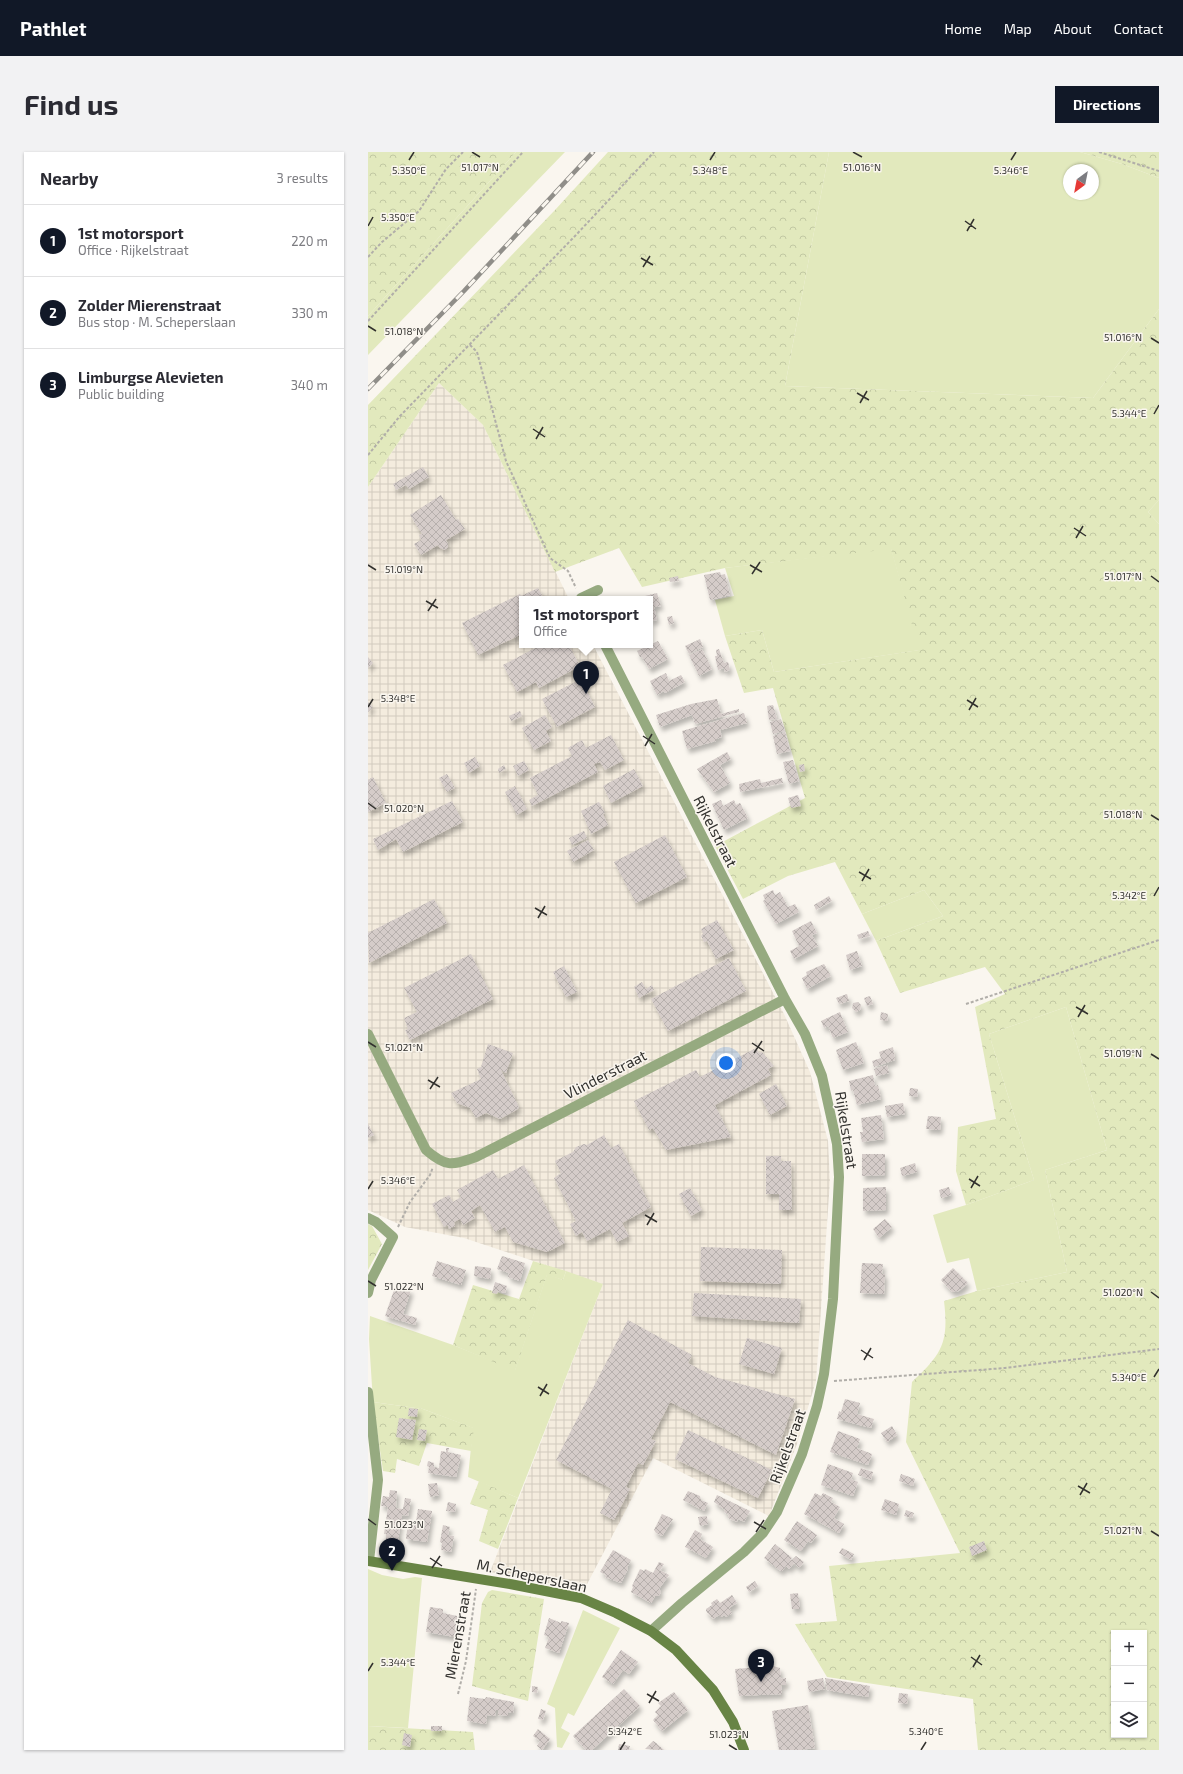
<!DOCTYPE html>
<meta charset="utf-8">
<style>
body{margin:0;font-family:"Exo 2",sans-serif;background:#f2f2f3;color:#2b2b33}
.controls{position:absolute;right:12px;bottom:12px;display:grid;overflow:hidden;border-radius:0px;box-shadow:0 1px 3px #0004}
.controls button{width:36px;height:36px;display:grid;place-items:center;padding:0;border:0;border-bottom:1px solid #e1e1e2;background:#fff;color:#2b2b33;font:20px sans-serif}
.compass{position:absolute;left:695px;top:12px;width:36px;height:36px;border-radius:50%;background:#fff;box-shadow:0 1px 3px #0004;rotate:212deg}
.you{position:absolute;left:358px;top:911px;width:14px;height:14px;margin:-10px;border:3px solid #fff;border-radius:50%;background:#1a73e8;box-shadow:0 0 0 6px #1a73e833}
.badge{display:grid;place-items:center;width:26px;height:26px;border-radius:50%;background:#111827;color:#fff;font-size:13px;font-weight:700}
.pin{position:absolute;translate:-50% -33px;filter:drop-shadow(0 1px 2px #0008)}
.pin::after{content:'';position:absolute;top:21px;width:14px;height:12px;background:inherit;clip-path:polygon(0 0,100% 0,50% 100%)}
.popup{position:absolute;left:151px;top:444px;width:134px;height:52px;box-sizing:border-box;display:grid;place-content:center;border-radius:0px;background:#fff;filter:drop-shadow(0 1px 3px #0005);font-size:13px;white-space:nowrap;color:#7c7c81}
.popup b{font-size:15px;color:#2b2b33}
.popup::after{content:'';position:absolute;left:50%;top:100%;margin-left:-8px;border:8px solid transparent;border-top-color:#fff}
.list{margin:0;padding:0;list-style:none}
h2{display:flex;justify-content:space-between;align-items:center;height:52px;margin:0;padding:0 16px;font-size:17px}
h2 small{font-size:13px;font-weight:400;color:#7c7c81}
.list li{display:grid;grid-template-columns:26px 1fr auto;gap:12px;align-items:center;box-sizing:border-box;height:72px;padding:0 16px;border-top:1px solid #e1e1e2}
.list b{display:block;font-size:15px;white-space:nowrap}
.list p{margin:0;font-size:13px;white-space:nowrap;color:#7c7c81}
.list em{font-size:13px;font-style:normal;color:#7c7c81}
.icon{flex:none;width:22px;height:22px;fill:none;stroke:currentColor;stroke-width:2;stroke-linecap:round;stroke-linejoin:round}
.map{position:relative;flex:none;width:791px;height:1598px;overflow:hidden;border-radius:0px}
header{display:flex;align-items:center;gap:24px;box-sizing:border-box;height:56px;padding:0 20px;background:#111827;color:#fff}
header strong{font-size:19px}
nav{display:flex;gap:22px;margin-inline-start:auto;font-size:14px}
.intro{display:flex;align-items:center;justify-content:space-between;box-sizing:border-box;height:96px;padding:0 24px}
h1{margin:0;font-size:28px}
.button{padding:10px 18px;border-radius:0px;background:#111827;color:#fff;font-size:14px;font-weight:700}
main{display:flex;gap:24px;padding:0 24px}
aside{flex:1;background:#fff;border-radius:0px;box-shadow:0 1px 3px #0004}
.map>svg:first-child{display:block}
.industrial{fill:url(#industrial-grid)}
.green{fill:#e2e9bd;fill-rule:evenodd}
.forest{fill:url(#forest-crowns);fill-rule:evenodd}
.building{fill:url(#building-cross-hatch);filter:url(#shadow)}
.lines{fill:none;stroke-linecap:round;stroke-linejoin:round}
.path{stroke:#b1aea9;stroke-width:2;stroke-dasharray:3 2;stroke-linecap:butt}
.street{stroke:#96aa80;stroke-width:10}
.secondary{stroke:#688445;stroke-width:10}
.rail-casing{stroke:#908e89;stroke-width:4.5}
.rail{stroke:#faf6ef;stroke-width:3;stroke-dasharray:9;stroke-linecap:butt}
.ticks{fill:none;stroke:#32312e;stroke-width:1.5}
.labels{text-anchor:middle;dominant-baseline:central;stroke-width:3;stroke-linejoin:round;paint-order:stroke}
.street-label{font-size:15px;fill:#32312e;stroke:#faf6ef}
.ticks-label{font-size:10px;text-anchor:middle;fill:#32312e;stroke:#faf6ef;stroke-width:3;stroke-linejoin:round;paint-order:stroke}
</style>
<header>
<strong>Pathlet</strong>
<nav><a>Home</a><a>Map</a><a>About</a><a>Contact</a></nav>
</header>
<div class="intro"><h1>Find us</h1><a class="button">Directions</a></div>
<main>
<aside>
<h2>Nearby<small>3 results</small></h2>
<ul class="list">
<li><span class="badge">1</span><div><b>1st motorsport</b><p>Office · Rijkelstraat</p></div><em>220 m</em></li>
<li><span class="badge">2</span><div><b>Zolder Mierenstraat</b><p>Bus stop · M. Scheperslaan</p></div><em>330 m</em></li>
<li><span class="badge">3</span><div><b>Limburgse Alevieten</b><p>Public building</p></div><em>340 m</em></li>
</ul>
</aside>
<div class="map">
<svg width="791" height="1598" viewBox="0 0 791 1598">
<defs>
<pattern id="industrial-grid" width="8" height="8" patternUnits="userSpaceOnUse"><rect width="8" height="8" fill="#f4ecde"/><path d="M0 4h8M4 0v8" fill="none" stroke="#d2cbbf"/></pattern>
<pattern id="forest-crowns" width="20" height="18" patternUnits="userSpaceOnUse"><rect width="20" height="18" fill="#e2e9bd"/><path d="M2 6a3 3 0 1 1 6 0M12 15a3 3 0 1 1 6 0" fill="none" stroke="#c2c8a3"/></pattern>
<pattern id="building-cross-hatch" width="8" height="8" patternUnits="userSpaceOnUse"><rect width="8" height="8" fill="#d5ccc9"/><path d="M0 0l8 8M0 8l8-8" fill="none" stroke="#b7b0ad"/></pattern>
<filter id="shadow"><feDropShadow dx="2.5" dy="4.5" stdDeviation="2" flood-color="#0004"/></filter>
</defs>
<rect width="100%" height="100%" fill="#faf6ef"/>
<!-- industrial -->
<path class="industrial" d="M71,231L115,273L201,447H154V493H225L416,862L442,920L460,989L462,1029L448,1229L429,1292L401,1364L285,1306L216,1438L122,1420L235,1132L96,1086L37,1075L0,1058V335Z"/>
<!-- green -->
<path class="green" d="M148,0H197L0,203V164Z
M461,0H712L754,12L791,26V157L725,246L417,234ZM701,18H725V42H701Z
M791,348V372L780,360Z
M523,396L552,498L406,520L394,478L357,484L347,448L366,444L357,416Z
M556,738L575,764L508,789L494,762Z
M698,855L739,998L677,1018L699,1120L609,1139L601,1106L579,1111L565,1063L598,1053L666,1028L621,882Z
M198,1119L235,1132L150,1346L100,1325L105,1276L55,1257L5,1250L1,1187L2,1164L85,1193L147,1218L179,1122L195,1128Z
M0,1417L14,1423L35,1427L47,1425L54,1426L40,1576L0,1574Z
M215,1458L252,1476L206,1564L200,1561L193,1576L202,1581L194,1596L189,1595L187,1556L179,1552Z"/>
<!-- forest -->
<path class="forest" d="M0,0H148L0,164Z
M240,0H461L417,234L725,246L791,157V348L780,360L791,372V1598H610L605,1547L459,1525L427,1472L469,1469L461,1414L592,1401L538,1290L544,1230C574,1202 581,1191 576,1149L609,1139L699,1120L677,1018L739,998L698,855L621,882L666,1028L598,1053L588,1019L590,975L628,967L607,855L637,842L617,815L532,841L508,789L575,764L556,738L494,762L467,710L420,724L375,747L347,694L437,646L405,536L376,541L357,484L394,478L406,520L551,498L523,397L357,416L274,435L251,396L187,420L115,273L71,231L0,335V253L187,58ZM746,1481H776V1583H746Z
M712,0H791V26L754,12Z
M0,1072L4,1074L14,1092L0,1118Z
M165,1109L198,1119L195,1128L179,1123L147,1219L85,1193L105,1133L151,1147Z
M5,1250L55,1257L106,1276L103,1299L59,1291L51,1314L29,1307L27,1321L15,1319Z
M111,1329L150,1346L130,1397L111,1389L120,1358L102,1352Z
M124,1438L176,1447L160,1549L104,1534L114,1451L120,1440Z
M0,1574L105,1580L107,1598H0Z"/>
<!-- building -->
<path class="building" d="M55,315L61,325L41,337L38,333L28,338L25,332Z
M73,343L88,368L90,367L97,377L78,388L80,392V395L77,398L72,396L70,393L53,403L46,392L53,388L51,383L54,382L42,363Z
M352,420L353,423L357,422L362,443L342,448L336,423Z
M310,424L311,429L302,430L301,426Z
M170,436L176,447H154V482L110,503L94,471L152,442L153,444Z
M289,441L293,454L286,455L289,468L282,469V447H278L277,444Z
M304,464L306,471L301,473L299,465Z
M332,487L335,495L321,502L317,494Z
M290,489L300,507L281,517L274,505H272L269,499Z
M173,493H201L212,514L171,536L168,530L149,540L135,513Z
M334,497L344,517L331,524L321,503Z
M351,497L356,511L360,510L362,518L357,520L356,516L350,518L347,504H349L348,498Z
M0,505L5,511L0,516Z
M298,521L301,529L313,523L317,530L297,541L296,539L289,543L282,529Z
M213,527L227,555L189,575L174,547Z
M349,547L353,562L371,557V560L327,572L324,563L292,575L288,563L323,552Z
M0,550L5,555L0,560Z
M405,553L409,567L401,568L399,554Z
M152,559L154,564L143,569L141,564Z
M376,561L379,571L352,578L354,585L348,587V589L319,597L314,579Z
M177,563L184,575L178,579L183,589L166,598L154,576Z
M413,567L417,579L405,582L402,570Z
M417,580L422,599L409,602L405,584Z
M243,583L256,608L237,618L232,610L226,612L230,620L164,654L161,648L170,643L162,626L204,604L200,596L214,588L218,596Z
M359,600L363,607L352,613L362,631L346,640L329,617Z
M107,605L112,614L101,621L96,611Z
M425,608L431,629L421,632L415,610Z
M156,609L161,618L150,624L145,614Z
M436,612L437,619L432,620L431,613Z
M136,613L138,617L131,621L130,617Z
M266,617L275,634L243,651L235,634Z
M79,622L87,636L79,640L71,626Z
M5,625L18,651L0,660V628Z
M414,626L415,631L372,640L371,632L392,627L393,631Z
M147,634L159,657L149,663L137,640Z
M430,643L433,654L423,656L420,646Z
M353,648L355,654L366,648L368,653L372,651L380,666L356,678L344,652Z
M84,649L95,670L35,700L28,687L10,698L5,687Z
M231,650L237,661L235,662L240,673L223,682L213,659Z
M216,679L219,686L204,693L201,686Z
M297,683L319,725L268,751L246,710Z
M220,688L226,698L205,710L199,699Z
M405,738L407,743L412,740L420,755L427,752L431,760L408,772L395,749L397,748L395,743Z
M461,744L464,749L448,758L446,753Z
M66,747L79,771L1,811L0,781Z
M349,768L366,798L348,807L339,789L336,790L333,784L335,782L333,777Z
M443,769L449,781L444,783L450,794L426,807L422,799L431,794L424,779Z
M500,779L502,784L491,787L489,783Z
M489,799L494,814L482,818L478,803Z
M103,802L125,847L42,888L37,878L40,877L36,866L49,860L36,836Z
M361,806L378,839L300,879L283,847Z
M456,812L463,824L439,837L434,826L439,823L438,820Z
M196,814L209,840L198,845L185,820Z
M274,830L278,837L284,833L286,838L271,846L266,835Z
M479,842L481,849L471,852L468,846Z
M502,844L505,852L499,854L496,846Z
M490,850L493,853L492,858L488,860L484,856L485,851Z
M472,860L480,880L465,886L460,874L456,876L453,869Z
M513,860L520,862L519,869L512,868Z
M488,890L496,911L475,918L468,898Z
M120,892L145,901L138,921L133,918L151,955L150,957L132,967L118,961L108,966L102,956L89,951L83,941L113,927L109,917L113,915Z
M525,895L527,908L506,915L504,909L513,906L511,900Z
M388,896L391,901L394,900L406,914L400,917L403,923L347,953L363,985L298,998L285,976L281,978L266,949L328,918L332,925Z
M519,913L521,921L508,924L506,917Z
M505,923L507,934L510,933L513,947L489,953L485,938L483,939L481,929Z
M408,932L419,954L402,963L391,942Z
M542,936L550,937L549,945L541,944Z
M535,951L537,962L519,965L517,954Z
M513,963L516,987L494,990L492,980H495L493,966Z
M560,964L573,965L572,978L558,977Z
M0,972L6,983L0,986Z
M236,983L243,996L251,992L283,1055L254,1071L261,1084L249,1090L242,1077L219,1089L214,1080L208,1084L202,1072L208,1069L186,1026L193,1021L187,1009L205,1000L208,995L216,992L219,993Z
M494,1002H517V1023L494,1024Z
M398,1004H413V1009H423L424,1058H411V1042H398Z
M547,1011L549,1020L534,1024L532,1016Z
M156,1013L197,1091L179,1100L145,1090L137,1075L127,1080L112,1053L103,1059L107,1066L95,1073L92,1067L86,1070L87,1074L81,1077L80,1073L76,1075L64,1052L81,1043L85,1050L93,1045L89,1038L125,1018L130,1027Z
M518,1035V1058L495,1059V1036Z
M581,1035L583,1043L573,1046L571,1038Z
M322,1036L334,1058L323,1064L311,1042Z
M517,1067L524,1075L511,1086L505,1077Z
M333,1095L414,1098L413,1132L332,1129Z
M134,1104L157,1111L152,1129L140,1125L141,1121L129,1117Z
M69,1109L98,1118L93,1133L64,1124Z
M494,1111L515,1112L514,1122H517L516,1142L492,1141Z
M107,1114L123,1116L122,1127L106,1124Z
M585,1116L600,1131L591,1139L584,1140L573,1128Z
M127,1130L139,1134L137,1141L130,1139L129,1142L124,1141Z
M33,1135L43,1138L35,1162L49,1166L47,1173L17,1164L26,1138L32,1139Z
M326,1141L433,1147L431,1171L324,1164Z
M260,1168L324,1203L320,1211L347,1225L427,1247L408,1303L302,1250L283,1287L288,1289L275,1313L270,1311L258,1335L262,1337L246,1368L232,1361L244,1337L188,1308Z
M379,1186L414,1196L406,1222L371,1212Z
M477,1247L492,1251L489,1262L506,1267L503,1276L469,1267L471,1259L473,1260Z
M41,1256L50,1257L49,1265L40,1264Z
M31,1266L48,1268L44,1288L28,1285Z
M524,1274L529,1283L519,1290L513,1281Z
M51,1277L59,1278L57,1289L49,1288Z
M320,1278L404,1318L390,1346L307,1307Z
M470,1279L492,1287L489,1296L504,1302L500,1313L462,1300Z
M78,1296H81L80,1300L93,1303L88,1325L60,1321L61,1315L59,1314L60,1309L66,1311V1315L71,1316L73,1299L78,1300Z
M460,1312L485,1321L483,1327L490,1330L485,1344L453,1333Z
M493,1316L505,1320L503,1328L490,1323Z
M533,1322L547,1327L545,1334L531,1329Z
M69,1331L71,1343L62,1345L60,1332Z
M22,1338L29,1339L28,1356L35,1357L37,1346L43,1347L40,1364L34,1363L29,1395L24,1394L23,1391L18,1390V1382H16L20,1355L13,1354L15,1344L21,1345Z
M320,1339L332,1344L333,1348L340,1351L336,1359L315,1348Z
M447,1341L453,1344L455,1341L465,1346L463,1350L472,1355L466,1366L476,1372L471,1381L436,1362Z
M349,1343L382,1359L376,1370L370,1367L369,1370L360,1366L361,1363L356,1360L357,1358L346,1350Z
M517,1347L531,1352L528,1363L513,1358Z
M80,1350L88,1352L87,1360L78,1359Z
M50,1357L64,1359L59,1390L38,1387L40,1369L48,1370Z
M538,1358L546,1361L544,1366L536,1364Z
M294,1362L305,1367L294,1384L288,1381L286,1378Z
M339,1364L340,1372L332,1374L330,1365Z
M429,1369L449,1383L443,1391L440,1389L433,1399L416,1388Z
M75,1373L82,1375L80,1383L86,1384L83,1400L73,1398L74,1391L72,1390Z
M327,1378L334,1382L332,1387L345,1395L338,1406L317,1395Z
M616,1389L619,1398L604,1404L601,1395Z
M407,1392L424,1406L422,1408H424L428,1404L436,1410L431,1416L426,1411L421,1417L418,1414L414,1419L411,1418L396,1406Z
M474,1396L486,1402L483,1408L471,1401Z
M245,1398L263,1408L259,1416L260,1417L253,1431L237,1425L238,1423L232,1420Z
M291,1410L296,1412L292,1418L301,1423L291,1437L293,1440L291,1444H287L283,1451L263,1440L265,1435L264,1434L272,1417L276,1419L277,1417L285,1421Z
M387,1429L390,1434L381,1440L378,1435Z
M430,1441L432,1457H424L422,1442Z
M364,1443L369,1451L361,1456L364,1461L358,1465L357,1463L353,1465L351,1463L345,1467L338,1459V1457L344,1453L343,1451L349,1447L352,1451Z
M62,1455L75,1457V1461L89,1464L90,1467L86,1479H88L87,1485L58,1480Z
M181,1466L193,1471V1469L201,1471L191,1501L177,1496L181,1485L176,1483Z
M253,1498L270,1510L261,1522L255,1518L245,1532L234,1525Z
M405,1514L412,1516L413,1527L418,1526V1533H413L414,1542L371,1544L367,1517Z
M455,1526L457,1537L441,1540L439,1529Z
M457,1526L502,1534L500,1545L459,1538Z
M164,1534L170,1535L169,1541L164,1540Z
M256,1537L272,1554L224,1598H218L205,1584Z
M306,1540L320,1558L294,1579L285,1568L290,1563L287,1560L293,1554L290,1551Z
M531,1541L540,1542L539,1552L530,1551Z
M102,1545L117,1547L118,1545L146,1550L145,1561L140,1560V1564L130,1563L131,1558H128L127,1564L119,1563L118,1572L99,1569Z
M440,1553L447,1596L432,1598H411L404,1559Z
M173,1557L178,1559L175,1568L170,1567Z
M63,1574H74V1579H63Z
M170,1577L182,1587L174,1598L169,1594L172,1589L165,1584Z
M36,1581L44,1583L42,1595L34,1593Z
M285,1589L287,1590L296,1598L277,1597Z
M251,1592L262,1594L261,1598H250Z"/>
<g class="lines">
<!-- path -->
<path class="path" d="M731,0L791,19
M0,105L14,90L51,59L78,17L95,0
M0,169L155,0
M102,193L109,200L138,309L182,406L200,419L208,436
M0,303L32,264L207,84L286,0
M598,852L791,788
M30,1075L42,1050L62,1023L65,1015
M466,1229L637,1216L791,1197
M90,1542L98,1509L108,1437"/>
<!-- street -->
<path class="street" d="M214,447L213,446L230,438
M237,493L417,847L437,882L454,924L469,992L471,1025L465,1147L456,1222L449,1254L434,1302L409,1360L395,1381L376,1400L314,1451L283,1479
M0,882L58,998C79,1016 84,1013 108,1005L417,847
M0,1066L8,1070L25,1085L3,1128L0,1141
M0,1240L10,1328L1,1409"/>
<!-- secondary -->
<path class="secondary" d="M0,1409L142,1432L213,1446L248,1461L283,1479L308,1498L345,1538L365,1570L376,1598"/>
<!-- rail casing -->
<g class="rail-casing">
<path id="rail" d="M0,237L96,139L225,0"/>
</g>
<!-- rail -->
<use href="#rail" class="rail"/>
</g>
<!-- ticks -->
<path class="ticks" d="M104,0L112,5M485,0L494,5M41,8L46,0M342,8L347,0M643,8L648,0M597,69L608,77M0,74L5,65M599,79L606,67M273,106L285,113M275,115L282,104M0,174L8,179M783,186L791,191M489,241L501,248M492,251L499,239M786,262L791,253M165,277L177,285M168,287L175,275M706,376L718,384M708,386L715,374M0,413L8,418M382,413L394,420M384,422L392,410M783,424L791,430M58,449L70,456M60,459L68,447M599,548L610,555M0,555L5,547M601,558L608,546M275,584L287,592M277,594L284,582M0,651L8,657M783,663L791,668M491,720L503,727M494,729L501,717M786,744L791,735M167,756L179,763M170,766L177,754M708,855L720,862M710,865L717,853M0,890L8,895M384,891L396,899M386,901L394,889M783,902L791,907M60,928L72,935M62,937L70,925M601,1027L612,1034M603,1036L610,1024M0,1037L5,1029M277,1063L289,1070M279,1073L286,1061M0,1129L8,1134M783,1140L791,1146M493,1198L505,1206M496,1208L503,1196M786,1225L791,1217M170,1235L181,1242M172,1244L179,1232M710,1334L722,1341M712,1343L719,1331M0,1367L8,1373M386,1370L398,1377M783,1379L791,1384M388,1380L396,1368M62,1406L74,1414M64,1416L72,1404M603,1505L614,1513M605,1515L612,1503M0,1519L5,1511M279,1542L291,1549M281,1551L288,1539M361,1593L369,1598M252,1598L257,1590M553,1598L558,1590"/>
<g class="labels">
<!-- street labels -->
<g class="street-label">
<text transform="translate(348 679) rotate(63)">Rijkelstraat</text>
<text transform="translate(237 922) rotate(-27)">Vlinderstraat</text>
<text transform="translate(479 978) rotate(81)">Rijkelstraat</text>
<text transform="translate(419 1294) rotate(-70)">Rijkelstraat</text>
<text transform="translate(164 1423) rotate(12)">M. Scheperslaan</text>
<text transform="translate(89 1483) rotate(-80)">Mierenstraat</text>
</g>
</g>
<g class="ticks-label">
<text x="112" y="19">51.017°N</text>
<text x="494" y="19">51.016°N</text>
<text x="41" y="22">5.350°E</text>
<text x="342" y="22">5.348°E</text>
<text x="643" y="22">5.346°E</text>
<text x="30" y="69">5.350°E</text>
<text x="36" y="183">51.018°N</text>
<text x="755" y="189">51.016°N</text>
<text x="761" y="265">5.344°E</text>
<text x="36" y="421">51.019°N</text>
<text x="755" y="428">51.017°N</text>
<text x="30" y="550">5.348°E</text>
<text x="36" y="660">51.020°N</text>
<text x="755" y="666">51.018°N</text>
<text x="761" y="747">5.342°E</text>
<text x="36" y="899">51.021°N</text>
<text x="755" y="905">51.019°N</text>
<text x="30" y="1032">5.346°E</text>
<text x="36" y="1138">51.022°N</text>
<text x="755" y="1144">51.020°N</text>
<text x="761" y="1229">5.340°E</text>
<text x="36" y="1376">51.023°N</text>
<text x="755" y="1382">51.021°N</text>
<text x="30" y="1514">5.344°E</text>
<text x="257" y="1583">5.342°E</text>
<text x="558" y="1583">5.340°E</text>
<text x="361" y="1586">51.023°N</text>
</g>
</svg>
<div class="controls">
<button>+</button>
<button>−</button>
<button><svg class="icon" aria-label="layers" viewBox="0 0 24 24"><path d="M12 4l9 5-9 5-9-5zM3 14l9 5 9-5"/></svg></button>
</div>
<svg class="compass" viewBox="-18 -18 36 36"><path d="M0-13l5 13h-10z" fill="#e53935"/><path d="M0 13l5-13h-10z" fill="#7c7c81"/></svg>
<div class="you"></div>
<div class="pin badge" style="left:218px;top:542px">1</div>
<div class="popup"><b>1st motorsport</b>Office</div>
<div class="pin badge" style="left:24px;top:1419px">2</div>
<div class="pin badge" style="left:393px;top:1530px">3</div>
</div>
</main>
